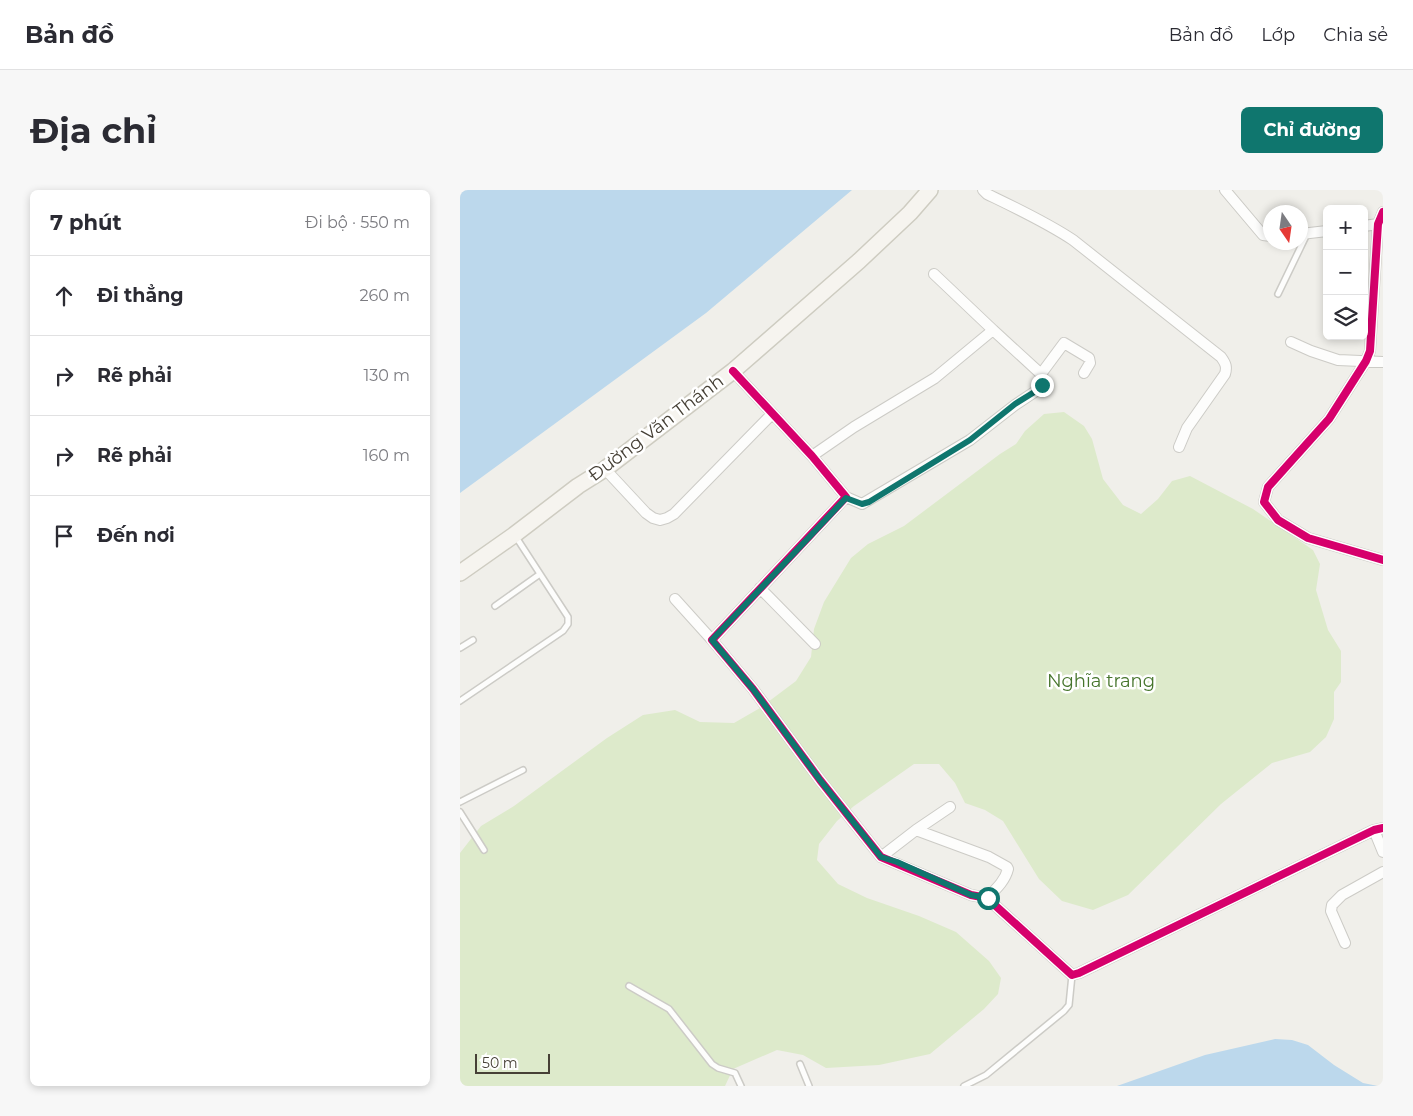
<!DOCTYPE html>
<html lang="vi">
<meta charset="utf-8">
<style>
body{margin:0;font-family:Montserrat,sans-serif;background:#f7f7f7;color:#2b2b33}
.controls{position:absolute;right:15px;top:15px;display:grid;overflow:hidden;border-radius:8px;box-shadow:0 2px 8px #0003}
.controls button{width:45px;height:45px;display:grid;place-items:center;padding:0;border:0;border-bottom:1px solid #e1e1e2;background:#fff;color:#2b2b33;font:25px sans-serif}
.compass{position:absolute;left:803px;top:15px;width:45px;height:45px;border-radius:50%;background:#fff;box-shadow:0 2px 8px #0003;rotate:167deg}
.scale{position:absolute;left:15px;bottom:12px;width:75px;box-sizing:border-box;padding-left:5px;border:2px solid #464036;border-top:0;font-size:14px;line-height:18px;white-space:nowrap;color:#464036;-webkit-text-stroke:4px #fff;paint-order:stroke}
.stop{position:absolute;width:15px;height:15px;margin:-11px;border:4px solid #0f766e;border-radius:50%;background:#fff}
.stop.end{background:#0f766e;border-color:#fff;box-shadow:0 1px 5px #0008}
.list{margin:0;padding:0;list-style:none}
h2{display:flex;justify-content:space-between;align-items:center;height:65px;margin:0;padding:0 20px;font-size:21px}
h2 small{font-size:16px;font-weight:400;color:#7c7c81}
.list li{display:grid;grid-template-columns:32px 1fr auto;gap:15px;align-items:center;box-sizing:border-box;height:80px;padding:0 20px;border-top:1px solid #e1e1e2}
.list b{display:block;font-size:19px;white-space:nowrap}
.list em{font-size:16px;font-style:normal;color:#7c7c81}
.icon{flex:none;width:28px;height:28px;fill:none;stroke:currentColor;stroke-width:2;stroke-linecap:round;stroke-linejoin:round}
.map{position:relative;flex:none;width:923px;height:896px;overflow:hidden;border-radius:8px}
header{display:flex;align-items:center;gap:30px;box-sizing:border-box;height:70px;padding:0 25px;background:#fff;border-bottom:1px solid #e1e1e2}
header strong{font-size:24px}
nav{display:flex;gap:28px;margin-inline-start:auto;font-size:18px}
.intro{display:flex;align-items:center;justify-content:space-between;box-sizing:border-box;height:120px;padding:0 30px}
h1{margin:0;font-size:35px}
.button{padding:12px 22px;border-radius:8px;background:#0f766e;color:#fff;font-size:18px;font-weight:700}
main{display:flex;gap:30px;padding:0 30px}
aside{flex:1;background:#fff;border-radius:8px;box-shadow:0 2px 8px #0003}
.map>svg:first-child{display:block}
.green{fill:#ddeacb}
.water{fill:#bcd8ec}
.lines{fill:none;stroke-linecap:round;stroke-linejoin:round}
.lane-casing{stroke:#cccbc6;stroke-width:8}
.street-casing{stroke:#cccbc6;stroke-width:12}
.secondary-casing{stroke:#ceccc1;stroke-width:18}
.lane{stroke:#fdfdfc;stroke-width:5}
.street{stroke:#fdfdfc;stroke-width:10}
.secondary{stroke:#f6f4ef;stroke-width:15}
.cycleway-casing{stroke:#fff;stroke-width:11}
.cycleway{stroke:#d6006c;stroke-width:8}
.route{stroke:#0f766e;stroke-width:6}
.labels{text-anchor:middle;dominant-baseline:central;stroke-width:5;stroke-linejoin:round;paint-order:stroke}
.street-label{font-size:18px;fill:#464036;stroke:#fff}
.park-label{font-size:18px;fill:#46752c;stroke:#fff}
</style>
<header>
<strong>Bản đồ</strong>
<nav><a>Bản đồ</a><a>Lớp</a><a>Chia sẻ</a></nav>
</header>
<div class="intro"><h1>Địa chỉ</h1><a class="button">Chỉ đường</a></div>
<main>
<aside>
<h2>7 phút<small>Đi bộ · 550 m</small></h2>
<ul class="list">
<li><svg class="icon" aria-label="ahead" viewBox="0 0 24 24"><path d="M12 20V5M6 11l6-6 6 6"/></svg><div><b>Đi thẳng</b></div><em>260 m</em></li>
<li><svg class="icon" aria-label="right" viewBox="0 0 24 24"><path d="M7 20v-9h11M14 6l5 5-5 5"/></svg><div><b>Rẽ phải</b></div><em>130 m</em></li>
<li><svg class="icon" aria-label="right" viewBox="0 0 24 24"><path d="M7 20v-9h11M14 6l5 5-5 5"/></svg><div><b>Rẽ phải</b></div><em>160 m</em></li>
<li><svg class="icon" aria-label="arrive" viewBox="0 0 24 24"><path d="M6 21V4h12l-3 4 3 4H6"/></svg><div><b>Đến nơi</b></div></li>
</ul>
</aside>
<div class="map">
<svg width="923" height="896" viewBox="0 0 923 896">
<rect width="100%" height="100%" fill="#f0efea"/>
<!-- green -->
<path class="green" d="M604,222L624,236L632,249L643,289L663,315L681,324L698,309L712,291L730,286L793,319L853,360L860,374L856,400L868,440L881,461V492L874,502V529L866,547L850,562L812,573L761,614L668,705L633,720L602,711L579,689L543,631L525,620L505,613L495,593L479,574H454L394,616L377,631L359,654L357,670L378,694L407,708L459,726L496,742L529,771L541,788L538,804L524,819L470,864L419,875L366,878L343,865L317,860L273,879L265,896H0V663L21,636L54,616L147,548L183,525L215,520L240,532L274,533L300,518L336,491L351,467L354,439L364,412L391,368L408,354L444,336L540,264L556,254L565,241L584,224Z"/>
<!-- water -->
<path class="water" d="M0,0H392L246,123L0,303Z
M815,849L832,850L848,855L874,875L903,893L918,896H657L745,865Z"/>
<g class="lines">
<!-- lane casing -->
<g class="lane-casing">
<path id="lane" d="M818,104L847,44
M35,416L80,384
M0,458L13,450
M0,511L103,441L108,434V427L56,347
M0,612L63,580
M0,622L24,660
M169,796L209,819L252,874L258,878L275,883L281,896
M340,874L349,896
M504,896L526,885L604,821L609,815L612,785"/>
</g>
<!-- street casing -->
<g class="street-casing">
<path id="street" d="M523,0L527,4C556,18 586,32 613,50L761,167C766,174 767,177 765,184L727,238L719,257
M765,0L803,45L811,46
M923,22L918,34L910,161L906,171L869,229L808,297L804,312L818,330L848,348L923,370
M904,36L918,34
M841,44L867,41
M474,84L533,140
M831,152L851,161L878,170L923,172
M273,181L352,266L386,307L252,450L293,499L360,590L421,667L511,705L527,708L612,785L619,783L914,640L923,638
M352,266L394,237L475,188L533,140L581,184L604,153L629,168L630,173L624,183
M145,279L186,323L193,328L200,330L207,328L214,324L312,224
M386,307L402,314L510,250L555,215L576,201L582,195L581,184
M300,398L355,454
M215,409L252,450
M456,640L529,667L547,677L548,679C545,691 536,699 527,708
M914,640L923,662
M421,667L456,640L490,617
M885,753L871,721L872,715L882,705L923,682"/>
</g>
<!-- secondary casing -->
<g class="secondary-casing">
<path id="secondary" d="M0,383L54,345L118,296L145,279L273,181L399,71L450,23L470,0"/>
</g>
<!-- lane -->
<use href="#lane" class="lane"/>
<!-- street -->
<use href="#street" class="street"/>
<!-- secondary -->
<use href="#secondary" class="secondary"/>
<!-- cycleway casing -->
<g class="cycleway-casing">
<path id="cycleway" d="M923,22L918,34L910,161L906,171L869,229L808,297L804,312L818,330L848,348L923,370
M273,181L352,266L386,307L252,450L293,499L360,590L421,667L511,705L527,708L612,785L619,783L914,640L923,638"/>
</g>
<!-- cycleway -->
<use href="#cycleway" class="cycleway"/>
</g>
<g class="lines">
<!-- route -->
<path class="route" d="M528,708L511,705L437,672L421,667L360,590L293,499L252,450L386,308L402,314L409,312L510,250L555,214L576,201L582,195"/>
</g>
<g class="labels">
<!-- street labels -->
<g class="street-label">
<text transform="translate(196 238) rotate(-37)">Đường Văn Thánh</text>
</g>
<!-- park labels -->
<g class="park-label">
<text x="641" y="491">Nghĩa trang</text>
</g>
</g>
</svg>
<div class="controls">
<button>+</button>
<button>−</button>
<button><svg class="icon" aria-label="layers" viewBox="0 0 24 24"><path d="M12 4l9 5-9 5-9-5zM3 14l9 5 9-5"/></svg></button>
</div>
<svg class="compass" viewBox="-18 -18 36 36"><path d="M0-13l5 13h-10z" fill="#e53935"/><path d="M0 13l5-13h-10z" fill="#7c7c81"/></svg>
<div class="scale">50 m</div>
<div class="stop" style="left:528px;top:708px"></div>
<div class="stop end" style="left:582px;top:195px"></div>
</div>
</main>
